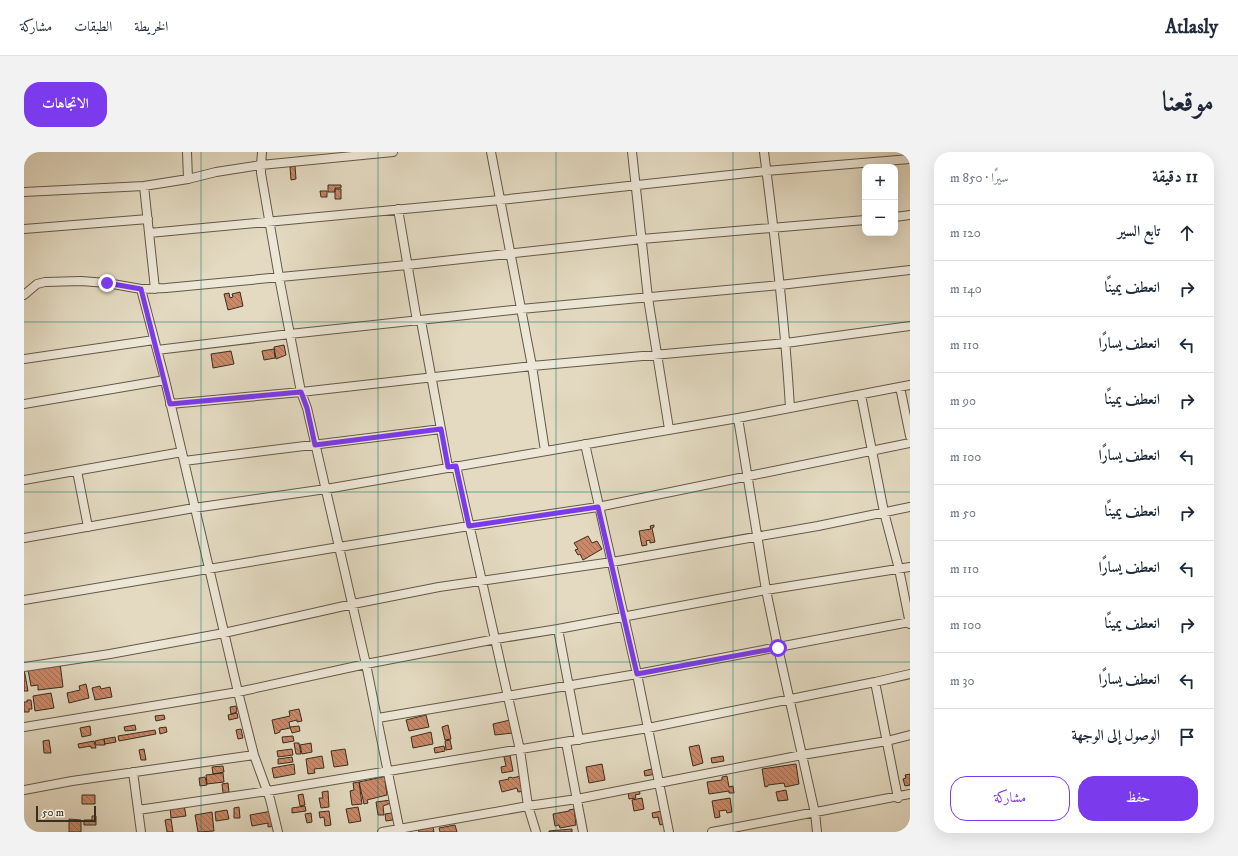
<!DOCTYPE html>
<html lang="ar">
<meta charset="utf-8">
<style>
body{margin:0;font-family:"IM FELL DW Pica",Amiri,serif;background:#f2f2f3;color:#1f2937;direction:rtl}
.controls{position:absolute;right:12px;top:12px;display:grid;overflow:hidden;border-radius:8px;box-shadow:0 4px 16px #0002}
.controls button{width:36px;height:36px;display:grid;place-items:center;padding:0;border:0;border-bottom:1px solid #e0e1e3;background:#fff;color:#1f2937;font:20px sans-serif}
.scale{position:absolute;left:12px;bottom:10px;width:60px;box-sizing:border-box;padding-left:4px;border:2px solid #3a2e1e;border-top:0;font-size:11px;line-height:14px;white-space:nowrap;color:#3a2e1e;-webkit-text-stroke:3px #ede7d7;paint-order:stroke}
.stop{position:absolute;width:12px;height:12px;margin:-9px;border:3px solid #7c3aed;border-radius:50%;background:#fff}
.stop.end{background:#7c3aed;border-color:#fff;box-shadow:0 1px 4px #0008}
.list{margin:0;padding:0;list-style:none}
h2{display:flex;justify-content:space-between;align-items:center;height:52px;margin:0;padding:0 16px;font-size:17px}
h2 small{font-size:13px;font-weight:400;color:#747a83}
.list li{display:grid;grid-template-columns:26px 1fr auto;gap:12px;align-items:center;box-sizing:border-box;height:56px;padding:0 16px;border-top:1px solid #e0e1e3}
.list b{display:block;font-size:15px;white-space:nowrap}
.list em{font-size:13px;font-style:normal;color:#747a83}
.actions{display:flex;gap:8px;padding:12px 16px}
.actions a{flex:1;padding:9px 0;border:1px solid #7c3aed;border-radius:16px;text-align:center;font-size:14px;color:#7c3aed}
.actions .main{background:#7c3aed;color:#fff}
.icon{flex:none;width:22px;height:22px;fill:none;stroke:currentColor;stroke-width:2;stroke-linecap:round;stroke-linejoin:round}
.map{position:relative;flex:none;width:886px;height:680px;overflow:hidden;direction:ltr;border-radius:16px}
header{display:flex;align-items:center;gap:24px;box-sizing:border-box;height:56px;padding:0 20px;background:#fff;border-bottom:1px solid #e0e1e3}
header strong{font-size:19px}
nav{display:flex;gap:22px;margin-inline-start:auto;font-size:14px}
.intro{display:flex;align-items:center;justify-content:space-between;box-sizing:border-box;height:96px;padding:0 24px}
h1{margin:0;font-size:28px}
.button{padding:10px 18px;border-radius:16px;background:#7c3aed;color:#fff;font-size:14px;font-weight:700}
main{display:flex;gap:24px;padding:0 24px}
aside{flex:1;background:#fff;border-radius:16px;box-shadow:0 4px 16px #0002}
.map>svg:first-child{display:block}
.building{fill:url(#building-back-hatch);stroke:#3a2e1e}
.lines{fill:none;stroke-linecap:round;stroke-linejoin:round}
.minor-casing{stroke:#645947;stroke-width:10}
.minor{stroke:#ede7d7;stroke-width:8}
.route{stroke:#7c3aed;stroke-width:5}
.grid{fill:none;stroke:#0f766e;stroke-width:1;stroke-opacity:0.55}
</style>
<header>
<strong>Atlasly</strong>
<nav><a>الخريطة</a><a>الطبقات</a><a>مشاركة</a></nav>
</header>
<div class="intro"><h1>موقعنا</h1><a class="button">الاتجاهات</a></div>
<main>
<aside>
<h2>11 دقيقة<small>سيرًا · 850 m</small></h2>
<ul class="list">
<li><svg class="icon" aria-label="ahead" viewBox="0 0 24 24"><path d="M12 20V5M6 11l6-6 6 6"/></svg><div><b>تابع السير</b></div><em>120 m</em></li>
<li><svg class="icon" aria-label="right" viewBox="0 0 24 24"><path d="M7 20v-9h11M14 6l5 5-5 5"/></svg><div><b>انعطف يمينًا</b></div><em>140 m</em></li>
<li><svg class="icon" aria-label="left" viewBox="0 0 24 24"><path d="M17 20v-9H6M10 6l-5 5 5 5"/></svg><div><b>انعطف يسارًا</b></div><em>110 m</em></li>
<li><svg class="icon" aria-label="right" viewBox="0 0 24 24"><path d="M7 20v-9h11M14 6l5 5-5 5"/></svg><div><b>انعطف يمينًا</b></div><em>90 m</em></li>
<li><svg class="icon" aria-label="left" viewBox="0 0 24 24"><path d="M17 20v-9H6M10 6l-5 5 5 5"/></svg><div><b>انعطف يسارًا</b></div><em>100 m</em></li>
<li><svg class="icon" aria-label="right" viewBox="0 0 24 24"><path d="M7 20v-9h11M14 6l5 5-5 5"/></svg><div><b>انعطف يمينًا</b></div><em>50 m</em></li>
<li><svg class="icon" aria-label="left" viewBox="0 0 24 24"><path d="M17 20v-9H6M10 6l-5 5 5 5"/></svg><div><b>انعطف يسارًا</b></div><em>110 m</em></li>
<li><svg class="icon" aria-label="right" viewBox="0 0 24 24"><path d="M7 20v-9h11M14 6l5 5-5 5"/></svg><div><b>انعطف يمينًا</b></div><em>100 m</em></li>
<li><svg class="icon" aria-label="left" viewBox="0 0 24 24"><path d="M17 20v-9H6M10 6l-5 5 5 5"/></svg><div><b>انعطف يسارًا</b></div><em>30 m</em></li>
<li><svg class="icon" aria-label="arrive" viewBox="0 0 24 24"><path d="M6 21V4h12l-3 4 3 4H6"/></svg><div><b>الوصول إلى الوجهة</b></div></li>
</ul>
<div class="actions"><a class="main">حفظ</a><a>مشاركة</a></div>
</aside>
<div class="map">
<svg width="886" height="680" viewBox="0 0 886 680">
<defs>
<pattern id="building-back-hatch" width="6" height="6" patternUnits="userSpaceOnUse"><rect width="6" height="6" fill="#ca8969"/><path d="M-1 5l2 2M0 0l6 6M5-1l2 2" fill="none" stroke="#a57056"/></pattern>
</defs>
<rect width="100%" height="100%" fill="#e3dac1"/>
<filter id="stains"><feTurbulence type="fractalNoise" baseFrequency=".005" numOctaves="4"/><feColorMatrix values="0 0 0 0 .2 0 0 0 0 .09 0 0 0 0 .02 0 0 0 .5 -.17"/></filter>
<radialGradient id="worn" r=".72"><stop offset=".6" stop-color="#630" stop-opacity="0"/><stop offset="1" stop-color="#630" stop-opacity=".3"/></radialGradient>
<!-- building -->
<path class="building" d="M271,14L272,27L267,28L266,15Z
M304,33H317V36H311V40H304Z
M311,37H317V47H311Z
M296,39H303V45H297Z
M216,140L219,154L204,158L200,142L205,141L206,146L209,145L208,142Z
M260,193L262,203L252,207L250,195Z
M250,197L251,206L240,208L238,199Z
M207,199L210,212L189,216L187,202Z
M630,373V375L628,376L631,390L626,391V388L622,389L623,393L618,394L615,379L627,377L626,374Z
M564,384L568,391L573,389L578,397L559,408L556,402L554,403L551,398L554,397L550,391Z
M36,511L39,535L14,538V533L7,534L4,518Z
M0,517L4,539H0Z
M62,532L65,546L45,551L43,541L56,538L55,534Z
M76,534L77,537L86,535L88,545L71,548L68,536Z
M27,541L30,556L11,559L9,544Z
M3,548H7L8,557H5V560H0V550H3Z
M212,554L213,560L207,562L206,555Z
M275,557L278,569L273,570V568L265,570L266,576L256,578V580L251,582L248,568L266,564L265,559Z
M213,561L214,566L205,568L204,563Z
M140,563L141,567L132,569L131,564Z
M402,563L405,575L385,579L382,568Z
M486,568L489,581L471,583L469,572Z
M111,573L112,578L101,579L100,575Z
M424,573L427,587L421,588L418,575Z
M66,574L67,583L58,585L56,576Z
M275,574L276,579L268,581L266,575Z
M142,575L143,580L136,582L135,576Z
M217,577L219,586L214,587L212,578Z
M131,578L132,582L95,589L94,584Z
M407,580L409,592L389,596L387,585Z
M269,584L270,589L259,591L258,585Z
M91,585L92,590L81,592L80,587Z
M80,587L81,593H72L71,589Z
M25,588L27,601H20L19,589Z
M426,588L428,597L422,598L421,589Z
M70,589L72,596H67V594L55,596L54,592Z
M270,591H275L277,602H272Z
M287,591L288,600L278,602L276,593Z
M675,593L679,611L669,614L665,595Z
M420,594L421,599L411,601L410,596Z
M120,597L122,608H117L115,598Z
M268,597L269,603L254,605L253,599Z
M321,597L324,613L310,615L307,599Z
M486,603L489,619L478,621L477,615L482,614L480,605Z
M298,604L300,616L290,617L291,621L284,622L282,607Z
M699,604L700,609L688,611L687,606Z
M268,605L269,610L254,612V607Z
M270,612L271,622L250,626L248,616Z
M578,612L581,628L565,631L562,615Z
M772,612L775,632L761,635L760,631L744,633V634L741,635L738,617Z
M199,614L200,620L189,622L188,615Z
M631,616L632,622L621,624L620,619Z
M199,621L200,630L183,632L182,623Z
M886,622V633L881,634L879,627L882,626L881,623Z
M363,624L364,629H361L363,643L343,648L344,651L340,652L335,630Z
M497,624L500,639L494,640L493,636L478,640L475,629L485,627L484,626L487,625L488,626Z
M703,624L705,635L709,634L710,641H705V639L685,642L683,630L698,628V625Z
M181,625L183,633L176,634L175,626Z
M335,630L338,652L328,653L326,639L330,638L329,631Z
M204,631L205,640L199,641L198,632Z
M615,637L616,642L611,643L612,646L605,647L604,639Z
M762,638L764,648L754,649L752,640Z
M304,639L305,655L297,656L295,646H299L298,640Z
M279,642L281,653L276,654L274,643Z
M58,643H71V652H58Z
M618,646L620,657L610,659L608,648Z
M706,646L708,660L703,661L702,658L695,659L696,665L691,666L688,649Z
M367,648V651L359,654L360,663H354L352,650Z
M160,653L162,664L147,666L146,655Z
M281,654L282,659L268,661V656Z
M215,655L216,666H210V656Z
M334,655L337,669L325,671L322,657Z
M550,657L552,673L536,676L535,673L531,674L529,662L545,659V658Z
M203,658L205,667L192,669L191,660Z
M248,659L250,674L244,675V671L228,674L226,663Z
M305,659L307,673L301,674L300,665L296,666L295,660Z
M638,659L641,672L636,673L634,665L629,666L628,661Z
M188,660L190,679L174,680L171,663Z
M287,661L288,670L283,671L281,662Z
M368,661L369,668L362,669L361,662Z
M68,664H72V673H60V668H68Z
M45,667L57,668V680H45Z
M147,667L149,680H143L141,668Z
M431,673L433,680H416L415,676Z
M409,675L410,680H395L394,678Z
M548,677V680H525V679Z"/>
<g class="lines">
<!-- minor casing -->
<g class="minor-casing">
<path id="minor" d="M163,0L164,27
M238,0L237,13V21L255,125L277,240L283,256L342,512L376,680
M467,0L508,214L521,299
M608,0L624,146L645,277
M740,0C751,85 761,170 766,256
M120,34L131,137
M0,40L120,34L164,27L192,20L237,13L369,0
M374,57L393,169
M871,65L886,63
M0,77L124,67
M125,81L476,48L742,19L886,7
M117,137L141,228L214,540L230,603L246,647L254,680
M0,143L13,132L21,130L57,129L83,131L117,137L142,136L383,113L618,87L841,68
M397,169L424,315
M133,198L266,182L497,157L756,133L886,118
M0,207L130,188
M876,235L886,284
M837,243L860,360L875,417L886,472
M0,252L141,228
M146,252L277,240L508,214L762,191L886,174
M714,266L742,438L754,496L791,661L793,680
M561,292L613,522L645,680
M160,309L417,277
M432,314L496,598L504,654L512,680
M53,319L64,375
M0,328L158,300
M0,386L170,356L302,337L714,266L886,233
M0,448L315,395L445,374L574,355L886,291
M534,477L555,588
M0,515L86,502L200,481L329,452L415,435L588,410L794,374L886,355
M851,530L874,646
M354,566L613,522L886,470
M0,575L214,540L342,512L472,487L534,477L742,438L886,415
M542,590L559,680
M109,620L117,680
M0,638L48,629L230,603
M114,658L244,639L624,576L851,530L886,522
M358,680L504,654L553,647L778,603L863,589L886,583
M688,680L886,642"/>
</g>
<!-- minor -->
<use href="#minor" class="minor"/>
</g>
<g class="lines">
<!-- route -->
<path class="route" d="M83,131L117,137L146,252L277,240L283,256L291,293L417,277L424,315L432,314L445,374L574,355L613,522L754,496"/>
</g>
<!-- grid -->
<path class="grid" d="M177,0V680M354,0V680M532,0V680M709,0V680M0,170H886M0,340H886M0,510H886"/>
<rect width="100%" height="100%" filter="url(#stains)"/>
<rect width="100%" height="100%" fill="url(#worn)"/>
</svg>
<div class="controls">
<button>+</button>
<button>−</button>
</div>
<div class="scale">50 m</div>
<div class="stop" style="left:754px;top:496px"></div>
<div class="stop end" style="left:83px;top:131px"></div>
</div>
</main>
